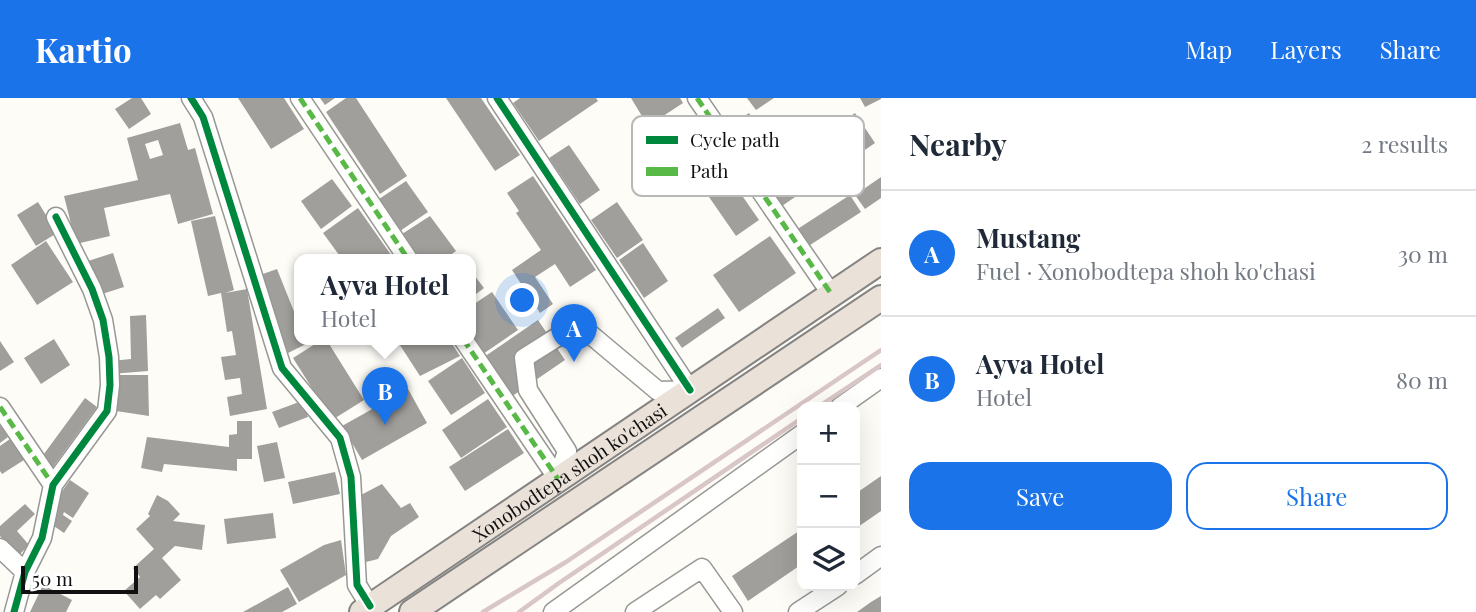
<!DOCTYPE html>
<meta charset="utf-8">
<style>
body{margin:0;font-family:"Playfair Display",serif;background:#f6f6f7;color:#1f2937}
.controls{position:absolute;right:21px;bottom:21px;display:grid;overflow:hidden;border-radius:14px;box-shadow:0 7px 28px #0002}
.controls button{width:63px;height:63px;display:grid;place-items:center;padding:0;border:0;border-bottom:2px solid #e0e1e3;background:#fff;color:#1f2937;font:35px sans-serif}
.scale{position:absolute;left:21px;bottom:18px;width:117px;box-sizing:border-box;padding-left:7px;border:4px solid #111;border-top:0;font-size:19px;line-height:24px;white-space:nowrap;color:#111;-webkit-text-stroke:5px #fff;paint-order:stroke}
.you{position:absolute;left:523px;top:203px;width:24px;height:24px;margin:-18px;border:5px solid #fff;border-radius:50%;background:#1a73e8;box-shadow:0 0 0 10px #1a73e833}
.badge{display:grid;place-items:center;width:46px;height:46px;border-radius:50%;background:#1a73e8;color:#fff;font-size:23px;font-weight:700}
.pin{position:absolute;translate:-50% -58px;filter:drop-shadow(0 2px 4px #0008)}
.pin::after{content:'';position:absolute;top:37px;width:24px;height:21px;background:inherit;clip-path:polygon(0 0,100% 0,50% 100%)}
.popup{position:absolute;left:294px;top:156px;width:182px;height:91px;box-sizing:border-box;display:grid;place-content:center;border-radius:14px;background:#fff;filter:drop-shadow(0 2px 5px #0005);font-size:23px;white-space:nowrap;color:#747a83}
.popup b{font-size:26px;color:#1f2937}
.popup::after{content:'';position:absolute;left:50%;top:100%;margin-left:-14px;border:14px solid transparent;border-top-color:#fff}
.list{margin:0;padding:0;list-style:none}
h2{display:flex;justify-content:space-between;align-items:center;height:91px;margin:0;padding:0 28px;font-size:30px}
h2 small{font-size:23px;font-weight:400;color:#747a83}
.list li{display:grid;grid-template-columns:46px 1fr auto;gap:21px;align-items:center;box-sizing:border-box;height:126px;padding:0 28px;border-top:2px solid #e0e1e3}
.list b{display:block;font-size:26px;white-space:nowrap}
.list p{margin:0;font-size:23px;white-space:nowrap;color:#747a83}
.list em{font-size:23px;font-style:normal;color:#747a83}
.actions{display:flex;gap:14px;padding:21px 28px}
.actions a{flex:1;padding:16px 0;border:2px solid #1a73e8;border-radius:21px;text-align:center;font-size:24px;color:#1a73e8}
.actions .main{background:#1a73e8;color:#fff}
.icon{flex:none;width:38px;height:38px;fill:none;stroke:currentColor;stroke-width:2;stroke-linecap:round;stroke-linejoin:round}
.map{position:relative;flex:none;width:881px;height:514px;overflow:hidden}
header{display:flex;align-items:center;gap:42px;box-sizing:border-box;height:98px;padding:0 35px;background:#1a73e8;color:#fff}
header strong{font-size:33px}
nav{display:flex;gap:38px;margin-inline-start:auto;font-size:24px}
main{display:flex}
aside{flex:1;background:#fff}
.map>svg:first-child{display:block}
.building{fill:#a19f9c;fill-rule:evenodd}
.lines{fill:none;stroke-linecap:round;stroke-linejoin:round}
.minor-casing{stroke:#979795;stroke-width:21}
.highway-casing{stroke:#858482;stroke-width:28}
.minor{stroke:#fffffe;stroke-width:18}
.highway{stroke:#eae1d8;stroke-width:24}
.rail{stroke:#d9c6c7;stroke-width:4.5}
.quiet{stroke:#58b947;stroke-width:5;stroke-dasharray:10 5;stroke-linecap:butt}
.cycleway-casing{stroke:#fff;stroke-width:11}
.cycleway{stroke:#00873e;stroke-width:7}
.labels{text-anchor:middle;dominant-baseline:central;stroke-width:7;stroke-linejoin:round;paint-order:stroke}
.street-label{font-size:19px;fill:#111;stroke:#fff}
.key{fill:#fff;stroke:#b8b8b8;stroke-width:2}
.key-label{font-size:19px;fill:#111}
</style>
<header>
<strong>Kartio</strong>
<nav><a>Map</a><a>Layers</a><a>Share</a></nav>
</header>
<main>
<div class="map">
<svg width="881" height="514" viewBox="0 0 881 514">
<rect width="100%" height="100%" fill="#fdfcf7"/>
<!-- building -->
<path class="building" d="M132,0H141L151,16L129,31L115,11Z
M238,0H284L304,31L271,51Z
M320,0H335L325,7Z
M346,0H356L407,78L380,96L326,14Z
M446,0H481L520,57L495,73Z
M520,0H596L598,3L539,43L513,5Z
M631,0H680L683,5L648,28Z
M747,0H774L756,12Z
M860,0H881V1L865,9Z
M749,15L784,67L816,46L835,72L776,112L723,32Z
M855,15L875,45L840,69L819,40Z
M180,25L188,52L195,50L213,116L178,126L170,96L104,110L110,138L76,146L64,98L138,82L127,40ZM158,42L163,57L150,61L145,46Z
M706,42L731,79L704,98L678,61Z
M569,47L600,92L580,106L549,60Z
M533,78L596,172L570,189L555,166L535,179L553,206L540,215L512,172L541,152L516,115L519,113L507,95Z
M881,79V100L865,111L855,97Z
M332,81L352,108L321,131L301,103Z
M406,83L428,114L400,133L379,101Z
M732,83L759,122L736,138L709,99Z
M850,97L861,114L807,149L796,132Z
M38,104L57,135L36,148L17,117Z
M617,104L643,142L617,160L591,122Z
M358,110L394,161H342L323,135Z
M215,118L234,192L225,195L247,191L267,311L230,318L227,299L242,296L240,280L225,282L221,259L236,257L232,233L227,234L221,195L208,198L191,123Z
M430,118L456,153L445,161H420L402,136Z
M770,138L796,175L739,214L713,177Z
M46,143L73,184L37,207L11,167Z
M643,145L668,183L644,200L619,162Z
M113,155L124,189L99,197L88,163Z
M277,171L299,226V241H316L288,255L260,177Z
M471,173L484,190L471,200Z
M492,194L518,232L483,256L471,237V208Z
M718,210L725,220L682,250L675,240Z
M146,217L148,273L111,276V263L131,261L130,218Z
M538,222L565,262L511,299L484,259Z
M54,241L70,267L41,286L24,260Z
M323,241H326L364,302L332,322L293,260Z
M396,241H449L460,258L420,278Z
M0,243L14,264L0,273Z
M462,260L485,295L451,317L428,283Z
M112,277H148L149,318L116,313Z
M408,291L427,325L362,362L342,328Z
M85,300L97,309L53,369L41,360Z
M488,301L507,329L461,360L442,332Z
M302,303L308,319L279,330L272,314Z
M237,323H252V361H237V373L164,366L162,374L141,370L147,339L229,349V337L237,336Z
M0,327L8,339L0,345Z
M508,331L524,355L465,393L449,369Z
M10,341L24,362L2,376L0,373V348Z
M277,344L285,380L264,384L257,348Z
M335,374L340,396L293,406L288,384Z
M881,378V413L855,431V396Z
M70,382L89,395L73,420L64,414L63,417L72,423L64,435L48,424L51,409Z
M382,386L401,410L410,405L419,419L391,438L378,461L366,464L359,398Z
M157,397L168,403L180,416L173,423L205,427L202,452L175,448L162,460L181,482L160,501L156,497L140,511L124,493L140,479L133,470L154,451L136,431L150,418L148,416Z
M25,406L35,416L17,433L29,447L18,458L0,438V428Z
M273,415L276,440L227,446L224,421Z
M802,431V466L748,503L732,478Z
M341,442L346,477L299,504L280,472L324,447Z
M43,487L72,502L66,514H30Z
M288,489L297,506L282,514H243Z
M881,498V514H857L871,504Z"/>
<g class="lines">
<!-- minor casing -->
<g class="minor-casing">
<path id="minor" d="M191,0L203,19L282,270L340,340L351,379L357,487L370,508
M300,0L408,161
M497,0L690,292
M697,0L832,197
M463,241L558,381
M0,309L53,387
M840,309L881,280
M558,381L567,353L528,292L524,260L578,226L658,293L690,292
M0,450L25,474
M855,477L881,458
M14,514L25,474L42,440L53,387L107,313L110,287L109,259L103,222L92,191L56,119
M553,514L802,336
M635,514L702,470L733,514
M798,514L838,488"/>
</g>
<!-- highway casing -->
<g class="highway-casing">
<g id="highway">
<path id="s1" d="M362,514L881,163"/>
<path d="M412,514L881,200"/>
</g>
</g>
<!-- minor -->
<use href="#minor" class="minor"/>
<!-- highway -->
<use href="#highway" class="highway"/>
<!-- rail -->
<path class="rail" d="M818,309L881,267
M483,514L566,464L881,252
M519,514L559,485L802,320"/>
<!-- quiet -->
<path class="quiet" d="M300,0L408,161
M697,0L832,197
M463,241L558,381
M0,309L53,387"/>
<!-- cycleway casing -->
<g class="cycleway-casing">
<path id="cycleway" d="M191,0L203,19L282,270L340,340L351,379L357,487L370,508
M497,0L690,292
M14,514L25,474L42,440L53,387L107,313L110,287L109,259L103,222L92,191L56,119"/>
</g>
<!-- cycleway -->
<use href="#cycleway" class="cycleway"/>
</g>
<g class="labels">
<!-- street labels -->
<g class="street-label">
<text stroke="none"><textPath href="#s1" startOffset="250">Xonobodtepa shoh ko'chasi</textPath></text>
</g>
</g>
<!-- legend -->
<rect x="632" y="18" width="232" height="80" rx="10" class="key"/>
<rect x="646" y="38" width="32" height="8" fill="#00873e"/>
<rect x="646" y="69" width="32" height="9" fill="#58b947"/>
<g class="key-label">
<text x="690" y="49">Cycle path</text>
<text x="690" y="80">Path</text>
</g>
</svg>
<div class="controls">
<button>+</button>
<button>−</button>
<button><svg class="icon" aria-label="layers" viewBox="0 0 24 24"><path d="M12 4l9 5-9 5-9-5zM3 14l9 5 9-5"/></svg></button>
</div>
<div class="scale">50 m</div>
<div class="you"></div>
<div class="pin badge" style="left:574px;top:264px">A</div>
<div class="pin badge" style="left:385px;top:327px">B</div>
<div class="popup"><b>Ayva Hotel</b>Hotel</div>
</div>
<aside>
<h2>Nearby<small>2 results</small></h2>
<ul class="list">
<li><span class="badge">A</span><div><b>Mustang</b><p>Fuel · Xonobodtepa shoh ko'chasi</p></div><em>30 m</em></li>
<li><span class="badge">B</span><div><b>Ayva Hotel</b><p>Hotel</p></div><em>80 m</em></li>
</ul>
<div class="actions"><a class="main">Save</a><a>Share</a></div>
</aside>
</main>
